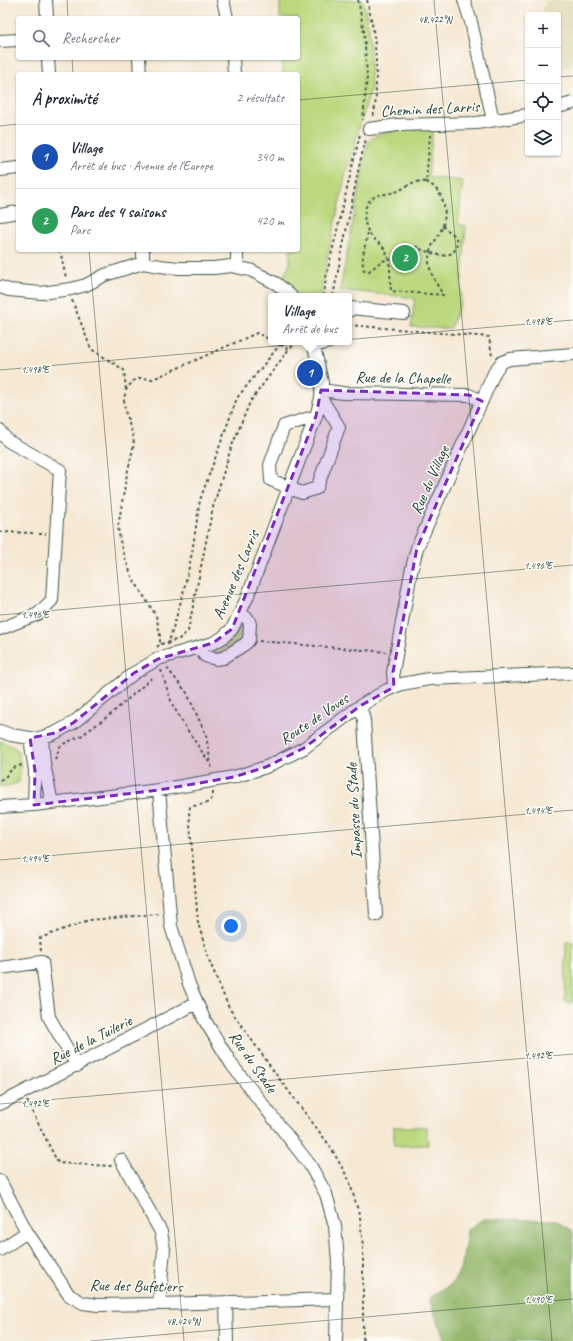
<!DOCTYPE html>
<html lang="fr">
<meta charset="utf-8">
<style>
body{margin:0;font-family:Caveat,sans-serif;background:#f2f2f3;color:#1f2937}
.controls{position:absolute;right:12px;top:12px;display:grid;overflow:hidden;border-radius:4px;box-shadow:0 1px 3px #0004}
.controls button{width:36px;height:36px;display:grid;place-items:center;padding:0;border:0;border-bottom:1px solid #e0e1e3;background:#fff;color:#1f2937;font:20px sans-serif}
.you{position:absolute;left:231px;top:926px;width:14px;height:14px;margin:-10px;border:3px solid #fff;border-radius:50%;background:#1a73e8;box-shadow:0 0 0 6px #1a73e833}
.badge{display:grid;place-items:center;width:26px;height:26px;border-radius:50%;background:#1f6fb2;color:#fff;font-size:13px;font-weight:700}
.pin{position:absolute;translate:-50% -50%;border:2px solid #fff;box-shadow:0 1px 4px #0006}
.popup{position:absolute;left:268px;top:293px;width:84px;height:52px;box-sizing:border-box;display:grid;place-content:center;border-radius:4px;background:#fff;filter:drop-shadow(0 1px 3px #0005);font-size:13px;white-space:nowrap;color:#747a83}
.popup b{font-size:15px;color:#1f2937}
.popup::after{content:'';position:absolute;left:50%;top:100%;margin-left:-8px;border:8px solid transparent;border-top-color:#fff}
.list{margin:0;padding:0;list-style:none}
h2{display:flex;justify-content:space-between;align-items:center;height:52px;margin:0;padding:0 16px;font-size:17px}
h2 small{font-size:13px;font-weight:400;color:#747a83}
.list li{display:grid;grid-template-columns:26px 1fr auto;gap:12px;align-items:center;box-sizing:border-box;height:64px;padding:0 16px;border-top:1px solid #e0e1e3}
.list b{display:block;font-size:15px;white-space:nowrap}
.list p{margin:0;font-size:13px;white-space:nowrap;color:#747a83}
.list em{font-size:13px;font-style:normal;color:#747a83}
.icon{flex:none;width:22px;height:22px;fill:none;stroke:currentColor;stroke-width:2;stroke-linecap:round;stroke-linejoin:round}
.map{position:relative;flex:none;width:573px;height:1341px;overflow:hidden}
.search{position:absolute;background:#fff;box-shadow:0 1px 3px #0004;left:16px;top:16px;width:284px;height:44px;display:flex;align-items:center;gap:10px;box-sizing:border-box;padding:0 14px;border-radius:4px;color:#747a83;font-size:15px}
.panel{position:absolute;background:#fff;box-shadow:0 1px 3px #0004;left:16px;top:72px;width:284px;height:180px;border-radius:4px}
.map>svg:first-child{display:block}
.built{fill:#e1dcba}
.green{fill:#bbd87e;stroke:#6d8a59}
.forest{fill:#94b86d;stroke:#5a7a50}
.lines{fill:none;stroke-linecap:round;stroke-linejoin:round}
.minor-casing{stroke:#3f574c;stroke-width:14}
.path{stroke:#3f574c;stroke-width:2;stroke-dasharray:3 3;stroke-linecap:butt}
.minor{stroke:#fff;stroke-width:12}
.marked{fill:#7b2cbf;fill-opacity:0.2;stroke:#7b2cbf;stroke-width:3;stroke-dasharray:8 5;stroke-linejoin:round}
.ticks{fill:none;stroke:#1f3d34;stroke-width:1;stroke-opacity:0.45}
.labels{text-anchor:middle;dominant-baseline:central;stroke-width:3;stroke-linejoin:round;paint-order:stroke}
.street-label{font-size:16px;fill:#1f3d34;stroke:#fdfcf7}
.ticks-label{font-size:10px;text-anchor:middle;fill:#1f3d34;stroke:#fdfcf7;stroke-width:3;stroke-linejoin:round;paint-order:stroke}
</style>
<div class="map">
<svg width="573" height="1341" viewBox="0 0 573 1341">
<rect width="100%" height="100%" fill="#fdfcf7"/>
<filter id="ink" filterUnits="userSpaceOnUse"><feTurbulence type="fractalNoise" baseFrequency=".025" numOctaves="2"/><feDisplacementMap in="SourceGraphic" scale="8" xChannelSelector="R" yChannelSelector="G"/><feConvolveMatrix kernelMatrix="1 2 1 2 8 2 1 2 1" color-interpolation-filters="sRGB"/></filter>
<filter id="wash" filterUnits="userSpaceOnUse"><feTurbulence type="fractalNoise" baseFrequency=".012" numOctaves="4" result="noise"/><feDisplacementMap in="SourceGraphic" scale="16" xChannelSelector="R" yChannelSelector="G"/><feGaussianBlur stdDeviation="0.9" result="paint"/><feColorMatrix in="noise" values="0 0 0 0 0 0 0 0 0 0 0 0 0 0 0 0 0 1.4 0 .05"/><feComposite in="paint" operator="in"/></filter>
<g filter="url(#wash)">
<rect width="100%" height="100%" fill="#f6e8d3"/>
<!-- built -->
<path class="built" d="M543,0H573V66L564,69L558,48V15H544L542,7L545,5Z"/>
<!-- green -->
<path class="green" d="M280,0H363L369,28L371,88L346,173L328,254L321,296H298L282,281L290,262V250H298V74H283L282,58H298V18H280Z
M403,128L433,129L428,177L463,181L458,224L466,226L460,304L450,329L411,327L415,298L340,290L368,142L375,136Z
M243,621L247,624L242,641L221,653H210L209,651L210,650C227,642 234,638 243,621Z
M0,741C5,743 13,746 17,750C21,757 21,775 19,782L12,785L0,787Z
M566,942H573V1002H565Z
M394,1127H427L428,1145L394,1146Z"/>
<!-- forest -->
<path class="forest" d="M483,1219L556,1220L573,1232V1341H471L470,1339L457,1341H445L429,1298L453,1283L462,1265L467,1230Z"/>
</g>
<g filter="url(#ink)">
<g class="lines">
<!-- minor casing -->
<g class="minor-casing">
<path id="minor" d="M46,0L47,18
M223,0L227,18
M464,0L471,22L493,120
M0,41L18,40
M48,58L49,74
M139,58L140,74
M233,58L234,74
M558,107L573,103
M369,129L398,125L477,123L528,115
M0,170L18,168
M0,215L18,212
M143,250V263
M237,250V267
M0,287L9,290L41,293L71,289L86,285L105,275L143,263L160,266L179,268H214L231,266L250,270L262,276L277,284L291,296
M349,311L350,308L404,313
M314,346L329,342
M321,390L343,393L469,395L482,401
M316,416L284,426L270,465L271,480L302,493L317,488L339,427L321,398
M0,431L8,441L60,470L52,600L38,614L0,629
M199,647L205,656L216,659L223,658L245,644L249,640L250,624L248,619L240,613
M394,687L393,672L411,572L417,548L495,371L502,362L510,359L573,354
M360,706L364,720L376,915
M0,731L11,735L37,739L55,733L73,723L134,673L158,659L213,643L222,638L232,629L247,598L316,416L321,398L322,382L313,342
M42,737L44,764L52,803
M30,738L35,771L34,805
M159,790L171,926L189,984L204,1019L232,1065L310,1165L326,1194L335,1226L338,1261L336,1341
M0,807L34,805L159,790L234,777L266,767L304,748L360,706L387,690L402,684L429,679L573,673
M0,968L42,962L49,1017L77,1066
M0,1104L197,1003
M121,1160L161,1232L164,1249L159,1304
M0,1181L27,1232L69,1295L83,1303L98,1305L159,1304L337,1299
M0,1250L27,1232
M226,1302L227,1341"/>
</g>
<!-- path -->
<path class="path" d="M358,0L364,32L367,76L363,120
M367,0C374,29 377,53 376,83C376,95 376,106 373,117
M426,182C444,189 449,214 441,230C436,243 429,244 429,261C429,273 437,284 443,295L391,291C390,279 391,266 387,254C385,247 378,243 373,238C363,228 360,206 374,197C379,194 388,194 395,192C408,188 410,179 426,182L430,135
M368,233C366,244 360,259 364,270L369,271C380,264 378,259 394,260L403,269H408L413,264L412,251L415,247H419L422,250L442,256L453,253L456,248L457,241L454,235L442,226
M60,250L66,278
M324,296L326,277L360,134
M333,296L360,162L366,139
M72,300L91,349L124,370L126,390
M349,325L489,337L492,356
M275,342L289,349L297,342
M0,532L34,533
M39,534H46
M259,641L386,652
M161,644L179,639L188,631L213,507L231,448L250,402L289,349
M168,645L183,594L192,553L200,500L237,398L282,342
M157,647L160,644V634L156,616L132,577L121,546L118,527L126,479L134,444L133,436L125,411L124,399L126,390L133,381L140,378L153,379L257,333L271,340
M167,668L187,693L206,735L211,764
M161,670L172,704L186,728L211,765L212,770
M55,759L61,745L81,736L111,714L154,676
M0,780C11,775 8,767 23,765
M213,792C213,806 199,804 190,807L189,812L198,923L209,960L229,1008L275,1073L330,1146L349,1180L360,1217L363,1247V1341
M41,951L40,938L89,920L159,914
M27,1101L58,1163L110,1166L112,1165"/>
<!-- minor -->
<use href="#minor" class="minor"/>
</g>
</g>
<!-- marked area -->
<path class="marked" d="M321,390L469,395L482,401L417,548L393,672L394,687L360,706L304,748L266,767L234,777L159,790L34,805L35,771L30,738L55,733L73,723L134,673L158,659L213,643L232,629L316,416Z"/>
<!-- ticks -->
<path class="ticks" d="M67,0L68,18M434,0L552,1341M72,58L73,74M558,77L573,76M298,100L528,80M0,126L18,124M89,250L184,1341M0,370L573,320M0,615L573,565M0,860L573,810M0,1104L573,1054M90,1341L573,1299"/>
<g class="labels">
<!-- street labels -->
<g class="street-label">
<text transform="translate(430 109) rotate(-3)">Chemin des Larris</text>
<text transform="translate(403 378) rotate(1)">Rue de la Chapelle</text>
<text transform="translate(430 480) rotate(-66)">Rue du Village</text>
<text transform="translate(236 575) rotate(-67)">Avenue des Larris</text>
<text transform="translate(314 719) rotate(-34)">Route de Voves</text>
<text transform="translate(354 811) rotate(-93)">Impasse du Stade</text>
<text transform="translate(91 1040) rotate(-27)">Rue de la Tuilerie</text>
<text transform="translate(253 1062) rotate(55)">Rue du Stade</text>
<text transform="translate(136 1286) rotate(1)">Rue des Bufetiers</text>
</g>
</g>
<g class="ticks-label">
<text x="435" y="23">48.422°N</text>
<text x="538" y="325">1.498°E</text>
<text x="35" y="373">1.498°E</text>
<text x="538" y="569">1.496°E</text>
<text x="35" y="618">1.496°E</text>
<text x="538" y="814">1.494°E</text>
<text x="35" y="862">1.494°E</text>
<text x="538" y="1059">1.492°E</text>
<text x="35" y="1107">1.492°E</text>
<text x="538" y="1303">1.490°E</text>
<text x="183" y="1325">48.424°N</text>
</g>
</svg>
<div class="controls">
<button>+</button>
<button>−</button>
<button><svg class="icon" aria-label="locate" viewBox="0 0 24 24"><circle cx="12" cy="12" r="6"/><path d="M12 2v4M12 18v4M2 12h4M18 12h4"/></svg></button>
<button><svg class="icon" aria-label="layers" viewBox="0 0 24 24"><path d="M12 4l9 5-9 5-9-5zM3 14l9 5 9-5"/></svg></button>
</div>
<div class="you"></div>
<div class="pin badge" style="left:310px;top:373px;background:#1a4fb4">1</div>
<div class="popup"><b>Village</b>Arrêt de bus</div>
<div class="pin badge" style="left:405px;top:258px;background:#2e9e5b">2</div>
<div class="search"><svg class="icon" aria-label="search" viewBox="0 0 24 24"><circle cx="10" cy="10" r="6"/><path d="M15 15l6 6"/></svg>Rechercher</div>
<section class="panel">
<h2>À proximité<small>2 résultats</small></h2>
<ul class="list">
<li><span class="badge" style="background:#1a4fb4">1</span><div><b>Village</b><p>Arrêt de bus · Avenue de l'Europe</p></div><em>340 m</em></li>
<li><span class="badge" style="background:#2e9e5b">2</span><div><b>Parc des 4 saisons</b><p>Parc</p></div><em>420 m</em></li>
</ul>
</section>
</div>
